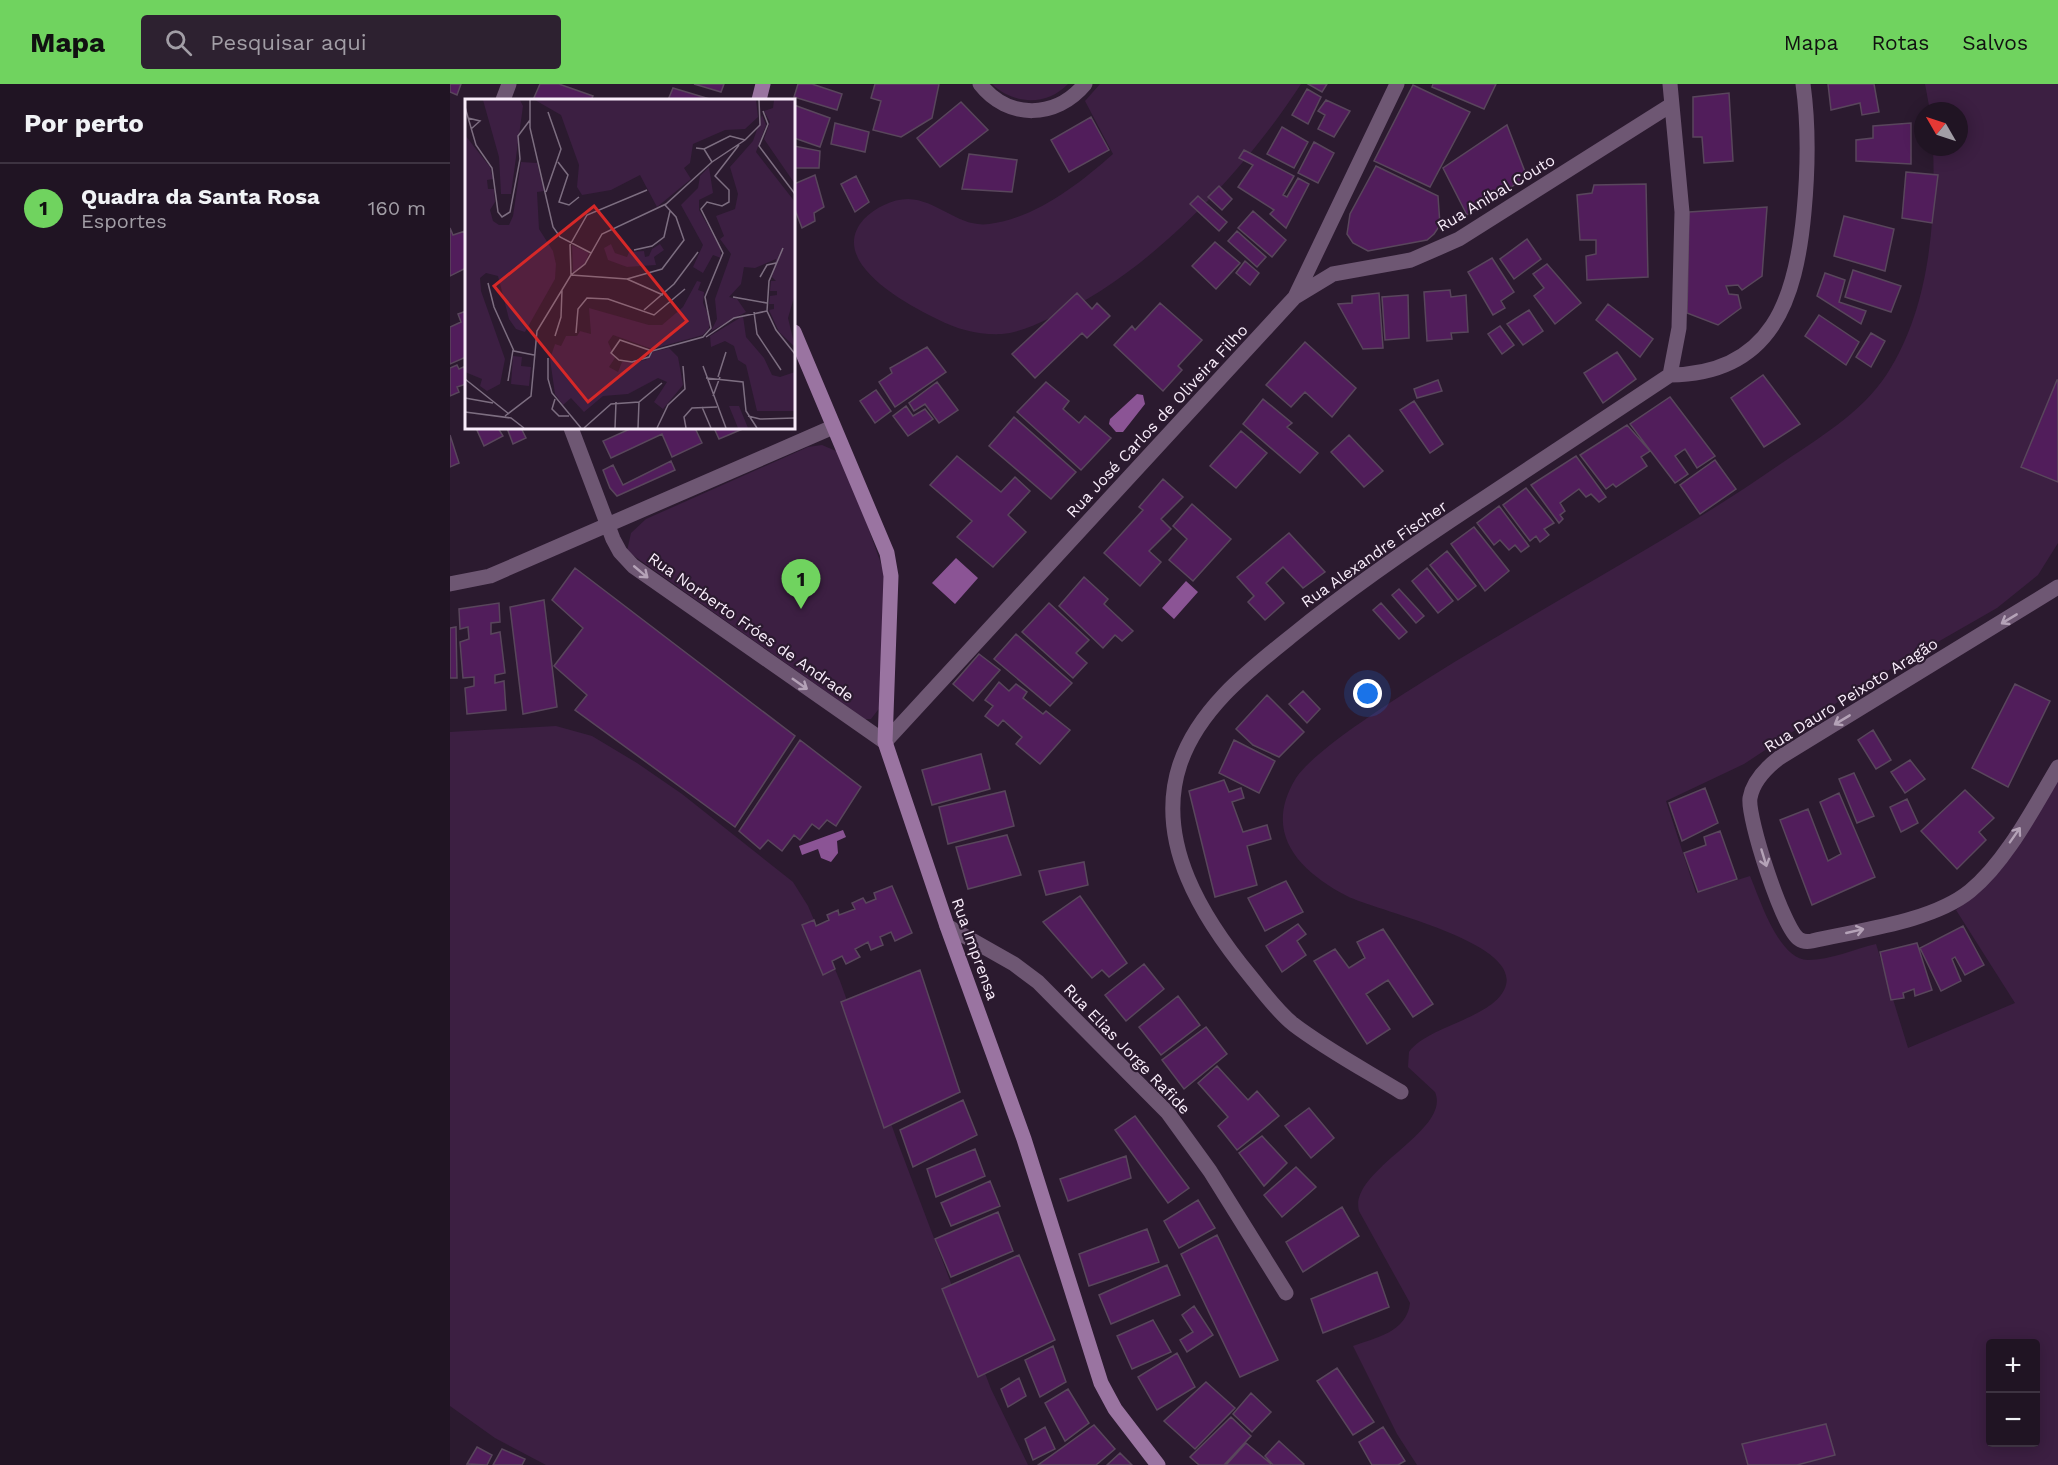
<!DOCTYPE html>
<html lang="pt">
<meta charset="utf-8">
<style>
body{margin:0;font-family:"Work Sans",sans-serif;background:#2d2130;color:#f1f3f6}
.controls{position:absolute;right:18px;bottom:18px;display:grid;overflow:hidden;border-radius:6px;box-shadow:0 3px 15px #0003}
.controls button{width:54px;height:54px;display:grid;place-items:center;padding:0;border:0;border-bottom:2px solid #3d3341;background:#201423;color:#f1f3f6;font:30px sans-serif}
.compass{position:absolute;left:1464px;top:18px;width:54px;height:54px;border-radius:50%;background:#201423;box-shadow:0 3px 15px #0003;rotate:309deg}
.you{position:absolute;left:918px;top:610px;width:21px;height:21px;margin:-15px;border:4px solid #fff;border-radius:50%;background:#1a73e8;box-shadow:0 0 0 9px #1a73e833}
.badge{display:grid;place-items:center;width:39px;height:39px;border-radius:50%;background:#70d35f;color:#111;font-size:20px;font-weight:700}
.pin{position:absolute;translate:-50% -50px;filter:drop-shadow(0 2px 3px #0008)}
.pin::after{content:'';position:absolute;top:32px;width:21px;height:18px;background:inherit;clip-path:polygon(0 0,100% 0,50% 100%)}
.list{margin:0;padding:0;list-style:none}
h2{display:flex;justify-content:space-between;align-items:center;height:78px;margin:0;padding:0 24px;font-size:26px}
h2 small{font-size:20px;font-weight:400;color:#a29ea6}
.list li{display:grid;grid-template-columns:39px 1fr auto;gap:18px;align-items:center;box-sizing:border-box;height:90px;padding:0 24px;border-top:2px solid #3d3341}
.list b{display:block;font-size:22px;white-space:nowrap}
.list p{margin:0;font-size:20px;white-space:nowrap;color:#a29ea6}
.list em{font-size:20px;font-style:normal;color:#a29ea6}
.icon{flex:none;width:33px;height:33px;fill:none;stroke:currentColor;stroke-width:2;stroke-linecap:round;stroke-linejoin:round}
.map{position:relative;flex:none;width:1608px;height:1381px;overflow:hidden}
header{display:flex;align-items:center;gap:36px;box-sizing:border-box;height:84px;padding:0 30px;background:#70d35f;color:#111}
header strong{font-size:28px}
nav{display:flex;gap:33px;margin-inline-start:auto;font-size:21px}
.search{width:420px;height:54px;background:#2d2130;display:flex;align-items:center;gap:15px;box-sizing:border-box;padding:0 21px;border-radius:6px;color:#a29ea6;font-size:22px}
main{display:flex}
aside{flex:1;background:#201423}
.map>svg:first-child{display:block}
.green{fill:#3c1f42;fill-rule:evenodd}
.water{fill:#8b5495}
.building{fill:#511d5b;stroke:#59465c;stroke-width:1.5}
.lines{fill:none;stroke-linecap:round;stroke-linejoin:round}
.street{stroke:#6e5773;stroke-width:15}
.secondary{stroke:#9a74a1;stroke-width:15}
.oneway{stroke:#b4a2b7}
.labels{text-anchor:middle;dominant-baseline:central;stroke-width:4.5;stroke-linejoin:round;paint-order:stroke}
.street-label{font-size:16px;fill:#f9edfb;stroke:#2b1a2f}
.inset-road{fill:none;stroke:#7d6e81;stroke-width:1.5}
.view{fill:#d62828;fill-opacity:0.15;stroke:#d62828;stroke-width:3}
.inset-edge{fill:none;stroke:#f9edfb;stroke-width:3}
</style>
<header>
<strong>Mapa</strong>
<div class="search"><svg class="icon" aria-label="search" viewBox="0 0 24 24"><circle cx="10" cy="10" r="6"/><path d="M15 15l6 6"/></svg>Pesquisar aqui</div>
<nav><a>Mapa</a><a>Rotas</a><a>Salvos</a></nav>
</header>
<main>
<aside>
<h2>Por perto<small></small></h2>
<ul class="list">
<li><span class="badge">1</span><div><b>Quadra da Santa Rosa</b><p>Esportes</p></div><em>160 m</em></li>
</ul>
</aside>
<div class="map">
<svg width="1608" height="1381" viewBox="0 0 1608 1381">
<rect width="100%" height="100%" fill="#2b1a2f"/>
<!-- green -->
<path class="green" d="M542,0H618C597,22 564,21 542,0Z
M650,0H851C795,87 696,193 600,234C585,241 568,249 552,250C529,251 508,246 487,235C456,220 376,177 414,135C425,124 442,115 458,115C488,116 509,144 539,140C586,134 629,100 663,70L635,17Z
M1475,0H1608V459L1588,491L1547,524L1418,598L1294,680L1216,717L1246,809L1300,792C1310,815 1328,875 1358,876C1380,876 1405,865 1426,860L1458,964L1565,919L1506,826L1526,809L1608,692V1381H967L947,1350L903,1262C925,1254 957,1248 960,1219L909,1127C898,1086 1002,1047 985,1008L958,983L959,968C978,941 1047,934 1056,901C1068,857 926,827 897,812C849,787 812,749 846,694C865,665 950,612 982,592C1097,520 1218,458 1329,381C1367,355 1411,330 1437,290C1479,225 1486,139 1483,63H1509V27H1480ZM1540,1260H1586V1358H1540Z
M372,361L386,367L397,384L435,491L431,622L421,635H415L177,467L181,449L196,435L358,363Z
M106,642L142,652L187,679L232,710L343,798L358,822L390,897L448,1059L541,1305L578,1381H96L45,1354L0,1322V648Z"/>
<!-- water -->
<path class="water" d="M687,310L693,311L695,320L673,348H666L659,340L660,335Z
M506,474L528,494L505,520L482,499Z
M736,497L748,508L724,535L712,524Z
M393,746L396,753L387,757L388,769L381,778L371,774L368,765L352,771L349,762Z"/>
<!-- building -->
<path class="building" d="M0,0H11L7,11L0,8Z
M90,0H109L143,12L141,16H83Z
M244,0H274L271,8Z
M348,0H362L392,10L387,26L344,13Z
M425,0H489L482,34L451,53L423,46L431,17L421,14Z
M858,0H877L872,8Z
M983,0H1046L1034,25L982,3Z
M1378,0H1424L1429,28L1412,31L1410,19L1381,26Z
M963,1L1020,28L980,103L924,77Z
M223,4L263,16H218Z
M857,5L871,13L858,40L842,31Z
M1279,9L1283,77L1254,79L1252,53H1243V13Z
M876,16L900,27L884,53L868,45L875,31L868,27Z
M511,18L538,46L490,83L467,54Z
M344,21L380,34L370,63L344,54Z
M641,33L659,66L619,88L601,56Z
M385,39L419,48L415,68L381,60Z
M1461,39V80L1406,77V56L1423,54V42Z
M1057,41L1077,93L1017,131L993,84Z
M832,43L858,58L844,84L817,70Z
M864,58L884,69L868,99L848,89Z
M344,62L370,67L369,84H344Z
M794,66L844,92L833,111L837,113L848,94L859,100L836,144L820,130L824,126L788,103L803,81L789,74Z
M519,70L567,76L562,108L512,105Z
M926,82L988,112L990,141L984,150L977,156L918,167L903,159L897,150L900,130Z
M1456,88L1488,91L1482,139L1452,134Z
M365,91L374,123L364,129L365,137L352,144L344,123V100Z
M406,92L419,118L405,128L391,100Z
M1196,100L1198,193L1137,196L1136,172L1146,170V156H1130L1127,111L1142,109L1144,101Z
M769,102L782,115L772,126L758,113Z
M748,112L777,138L769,147L740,120Z
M1317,123L1312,192L1292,206L1288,201L1276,202L1279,210L1288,211L1291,224L1268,241L1237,229L1239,128Z
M803,127L836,156L822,173L788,144Z
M1394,132L1444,145L1435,187L1384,172Z
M0,144L3,151L15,147L16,151V184L0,192Z
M787,147L816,173L807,183L778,157Z
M1077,155L1091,175L1064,195L1050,175Z
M765,158L790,179L766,205L742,182Z
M1042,174L1064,208L1051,217L1055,224L1043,231L1018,188Z
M795,177L809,189L800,201L786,189Z
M1097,180L1131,219L1105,240L1084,212L1094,204L1083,190Z
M1403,186L1451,202L1441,228L1395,213Z
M1375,189L1395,196L1389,218L1416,227L1411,240L1367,212Z
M1000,206L1001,213L1016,211L1018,248L1001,249L1002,255L977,257L974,208Z
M627,209L642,225L647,219L660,232L637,254L632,249L585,294L562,270Z
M929,209L933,264L913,265L888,220L902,219V212Z
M958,211L959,254L935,256L932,213Z
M710,219L752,256L728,282L732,286L713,307L664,261L682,242L685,246Z
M1158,220L1203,255L1190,273L1146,236Z
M1079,226L1093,247L1073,261L1057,240Z
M16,227V273L0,280V243L11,238L8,230Z
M1369,231L1409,258L1396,281L1355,252Z
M1050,242L1064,261L1052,270L1038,250Z
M1421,249L1435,257L1421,283L1406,273Z
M855,258L906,304L882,333L855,308L841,323L816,301Z
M477,263L496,288L445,323L429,298L442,289L440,284Z
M1167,268L1186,295L1153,319L1134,289Z
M7,281L9,285L16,282V300L7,303L9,308L0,312V284Z
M1313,291L1350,340L1314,363L1281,314Z
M988,296L992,307L967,314L964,305Z
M1607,296H1608V398L1571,383Z
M487,298L508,326L489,339L475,320L464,327L459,319Z
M596,298L619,317L613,325L629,339L635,332L661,354L631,386L567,328Z
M426,306L441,327L425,339L410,317Z
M1220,313L1265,372L1247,384L1235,365L1225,372L1238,390L1225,399L1180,340Z
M813,315L842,339L837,343L868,369L850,389L793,340Z
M964,317L993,360L980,369L950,326Z
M456,322L463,332L475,325L483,335L458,352L443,332Z
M564,333L626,388L601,415L539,362Z
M1177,341L1200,367L1191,373L1197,382L1166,403L1163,400L1156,405L1130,371Z
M26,344H48L53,352L34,362Z
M57,344H71L76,354L63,360Z
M182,344H245L252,359L222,373L212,350L161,374L153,357Z
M264,344H295L269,355Z
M791,347L817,369L786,404L760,382Z
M0,351L9,379L0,383Z
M899,351L933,387L914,403L881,368Z
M507,372L551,408L565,393L580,407L558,431L576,448L543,483L507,453L522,437L480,401Z
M1126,372L1156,413L1149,418L1141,410L1136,413L1129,405L1110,419L1115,427L1110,431L1113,435L1109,439L1081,401Z
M1265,376L1286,405L1250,430L1230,401Z
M221,377L225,386L167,412L160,404L153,386L163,381L173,401Z
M713,395L733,413L711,435L721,445L699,467L711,478L690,502L654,469L693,426L689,423Z
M1076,404L1104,439L1094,445L1099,451L1090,458L1086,452L1080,457L1053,421Z
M742,420L781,455L743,497L719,476L737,455L723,442Z
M1049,422L1079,462L1071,468L1065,461L1059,466L1050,456L1044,461L1027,439Z
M1024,443L1059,487L1035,507L1001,460Z
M839,449L875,488L853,504L833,483L816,499L834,519L815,536L798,518L804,512L787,493Z
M997,467L1026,502L1008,516L980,481Z
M125,484L345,652L285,743L125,626L137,611L104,582L133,544L102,516Z
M977,484L1003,517L988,529L962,497Z
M634,493L658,515L654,520L683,547L672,557L665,551L653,564L609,522Z
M949,505L974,532L966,539L942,511Z
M94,516L107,623L73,630L60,523Z
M49,519L50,538L41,539V550L50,548L55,589L45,591V599L54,597L56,626L17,630L15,604L24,602V593L13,594L10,558L19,555L18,543L10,545L9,525Z
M599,519L639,556L626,569L637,579L623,594L572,548Z
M931,519L957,548L949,555L923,526Z
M6,543L7,594H0V544Z
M566,550L622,599L600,622L544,575Z
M529,570L550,586L523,617L503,600Z
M549,598L559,607L566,600L577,608L573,614L593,630L596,627L620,646L590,680L566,660L572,653L553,636L548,642L535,632L543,622L535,616Z
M1565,600L1600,617L1558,703L1522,684Z
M853,607L870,625L857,639L839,620Z
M817,611L854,648L829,673L803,661L786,645Z
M1423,646L1441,676L1426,685L1408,656Z
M350,656L411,703L386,742L377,736L369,745L362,740L350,756L344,751L332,767L318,756L310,765L289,747Z
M784,656L825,677L809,709L769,689Z
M531,670L540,705L482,721L472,686Z
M1460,676L1475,695L1455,709L1441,688Z
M1404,689L1424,732L1407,739L1389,695Z
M774,696L779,708L791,704L794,714L782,718L793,748L817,741L821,755L797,762L807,801L765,813L739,707Z
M1255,704L1268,739L1232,757L1219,719Z
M1515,706L1544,734L1529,748L1536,756L1507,785L1471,747Z
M555,707L564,742L498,760L489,723Z
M1389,709L1425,793L1362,821L1330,736L1358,725L1378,777L1391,770L1370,718Z
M1457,715L1468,739L1451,748L1440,723Z
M1270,747L1287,795L1248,808L1234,769L1256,761L1254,753Z
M557,751L571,791L518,805L506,763Z
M634,778L638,801L596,811L589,787Z
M836,797L853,828L815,847L798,814Z
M442,802L462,849L445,857L441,848L430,853L433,861L421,866L418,858L405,865L410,873L396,880L392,872L382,877L385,885L373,891L352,841L364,836L366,842L379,836L377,831L388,826L389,831L405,825L402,819L413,814L416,819L426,815L424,809Z
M630,812L677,879L659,893L652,886L642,894L593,838Z
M848,840L856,850L847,857L856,871L832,888L816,862Z
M1513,842L1534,881L1515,891L1505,873L1502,875L1511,897L1491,907L1470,864Z
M933,845L983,920L963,933L938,896L916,910L940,945L917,960L864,877L885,865L899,884L915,874L907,858Z
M1467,859L1482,906L1465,912L1464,905L1453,909L1454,914L1441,916L1430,868Z
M694,880L714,905L676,937L655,911Z
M470,886L510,1008L434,1044L391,918Z
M728,912L750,941L711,971L689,943Z
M756,943L777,970L734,1005L712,976Z
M767,982L798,1016L807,1007L829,1032L787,1066L768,1042L778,1033L748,999Z
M513,1016L527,1051L463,1083L450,1046Z
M859,1024L884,1054L861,1074L835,1042Z
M685,1032L739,1104L718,1119L665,1046Z
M812,1052L837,1079L814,1102L789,1069Z
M525,1065L535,1092L486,1113L477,1085Z
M676,1072L681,1094L618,1117L610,1095Z
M846,1083L866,1103L832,1133L814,1111Z
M540,1097L550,1122L501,1142L491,1119Z
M748,1116L765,1144L729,1164L714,1137Z
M892,1123L909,1152L853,1188L836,1158Z
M548,1128L563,1167L501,1193L485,1155Z
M697,1145L709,1178L639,1202L629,1170Z
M767,1151L828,1276L790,1293L731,1170Z
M569,1171L605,1256L528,1293L492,1205Z
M717,1181L730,1211L661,1240L649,1211Z
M927,1188L939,1223L873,1249L861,1215Z
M744,1222L763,1251L737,1268L730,1256L743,1248L732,1231Z
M703,1236L721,1268L682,1285L667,1252Z
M603,1262L616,1298L590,1313L575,1276Z
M727,1269L745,1303L707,1326L688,1293Z
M887,1284L924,1338L903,1351L867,1297Z
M569,1294L576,1312L558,1323L551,1305Z
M756,1298L785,1324L745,1365L714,1337Z
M618,1305L639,1339L615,1357L595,1319Z
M801,1309L821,1328L802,1348L783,1330Z
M781,1333L801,1352L774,1381H749L740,1373Z
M1376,1340L1385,1371L1347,1381H1298L1292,1360Z
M644,1341L665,1365L646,1381H588Z
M595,1343L605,1365L583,1376L575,1355Z
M933,1343L955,1377L948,1381H922L909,1358Z
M829,1357L854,1380L853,1381H823L815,1372Z
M796,1359L821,1380L820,1381H776Z
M27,1363L42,1371L37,1381L17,1380Z
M52,1365L75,1375L72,1381H43Z
M670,1369L682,1381H657Z"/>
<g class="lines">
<!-- street -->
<path class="street" d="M530,0C558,36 606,35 635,0
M1220,0L1232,128L1229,244L1220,291
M53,16L59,0
M845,213L883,190L961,176L1009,155L1221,21
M121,344L163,455L170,468L183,482L435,658L845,213L947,0
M0,500L40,492L383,343
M1608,503L1329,674C1316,684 1303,697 1300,714C1297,733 1333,845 1349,855C1353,858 1357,858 1362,857C1409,846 1482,838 1520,807C1556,778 1584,723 1608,683
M497,842L564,880L588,898L718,1029L760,1087L836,1209
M951,1008C915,986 877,966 843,940C827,927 814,909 801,893C753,835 704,758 730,680C749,624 799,586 844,550C903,502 966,459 1030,417C1093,375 1157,333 1220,291C1322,290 1346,215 1354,128C1358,85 1359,43 1353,0"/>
<!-- secondary -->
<path class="secondary" d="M309,16L313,0
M344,248L437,469L441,492L435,658L497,842L574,1055L651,1299L665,1325L708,1381"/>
</g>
<!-- one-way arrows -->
<defs><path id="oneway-shaft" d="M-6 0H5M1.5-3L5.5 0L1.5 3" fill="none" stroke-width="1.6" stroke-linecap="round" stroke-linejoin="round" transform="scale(1.5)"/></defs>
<g class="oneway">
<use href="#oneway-shaft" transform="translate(191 488) rotate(40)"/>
<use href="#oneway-shaft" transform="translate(1559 535) rotate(149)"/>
<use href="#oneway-shaft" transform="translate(350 600) rotate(35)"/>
<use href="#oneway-shaft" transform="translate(1392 636) rotate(149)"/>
<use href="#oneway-shaft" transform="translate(1565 751) rotate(-55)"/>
<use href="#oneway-shaft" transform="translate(1314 774) rotate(73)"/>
<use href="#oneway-shaft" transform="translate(1405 847) rotate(-13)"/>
</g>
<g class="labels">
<!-- street labels -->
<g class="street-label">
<text transform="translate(1046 109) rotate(-31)">Rua Aníbal Couto</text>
<text transform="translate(707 337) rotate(-47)">Rua José Carlos de Oliveira Filho</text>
<text transform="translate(924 470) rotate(-35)">Rua Alexandre Fischer</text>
<text transform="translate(301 543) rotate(35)">Rua Norberto Fróes de Andrade</text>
<text transform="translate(1401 611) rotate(-32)">Rua Dauro Peixoto Aragão</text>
<text transform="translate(525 865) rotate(70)">Rua Imprensa</text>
<text transform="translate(677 965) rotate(46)">Rua Elias Jorge Rafide</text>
</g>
</g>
<!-- overview -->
<g transform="translate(15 15)">
<rect width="330" height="330" fill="#2b1a2f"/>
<path d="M18,1H55L58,7L46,95H36L34,58ZM70,1H291L293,18L280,30L260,31L228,45L225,64L219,69L226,80L192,108L175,76L146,91L117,96L112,88L114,66L96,16ZM309,1H330V85L299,40L305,23L299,12L308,9ZM297,16L301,26L291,53L330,103V195L323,219L330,248L314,233L304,211L309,210V205H304L305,197L312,196V192H305L306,182H311L307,178L311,160L290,169L279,168L276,185L264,198L272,200L281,213L246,232L252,220L250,200L266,155L255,140L259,137L251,117L270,110L273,95L265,68L288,42ZM0,36L25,68L28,80L22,81L23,90H29L30,103L25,111L28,122L34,126H44L48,117L56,63L72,64L79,92L72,93L74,130L88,152L91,165L90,180L60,233L51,230L44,220L33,177L21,174L15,179L16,192L40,260L35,285L22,292L15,287L17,280L0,273ZM244,68L248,94L234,101V111L255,148L256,159L248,156L238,174L228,168L238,146L216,106L233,89L235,77ZM146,145L150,154L162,158L164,153L179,152L180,158L184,157L187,150L195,145L199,151L189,158L191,166L162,168L143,161L139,149ZM107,146L124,154L119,167L108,174ZM232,182L236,183L233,191L239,193L238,204L245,219L244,229L238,236L187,250L148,236L143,243L150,259L144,268L153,273L157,263L181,261L187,253L204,249L213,258L218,286L198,310L189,303L202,283L193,279L163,295L138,297L119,313L106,299L98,306L90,295L85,260L90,245L96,247L101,237H112L115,232L126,235L124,209L184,226H197L218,208ZM278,217L281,238L299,259L307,276L315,278L330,273V312H292L281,266L273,261L269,247L260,242L246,248L245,237ZM48,257L57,258L56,267L66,268L64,287L46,285ZM264,307H274L283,329H273Z" fill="#3c1f42"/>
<path class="inset-road" d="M65,1V29L88,128L95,138L126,154M0,8L11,46L27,69L33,113L37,118L45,113L55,60L53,37L65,21M298,12L303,25L294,47L330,95M3,19L15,22L6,30M231,49L239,50L247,63M239,50L265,37L280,41M93,63L103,76L94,103L104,106L114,98M81,93L96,50L83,13M318,149L304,182L302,212L311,231L330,255M169,151L187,147L199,138L205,112M106,176L162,180L197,170L219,141L211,118L200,106M106,176L105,146L122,116L182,91M295,178L302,166L311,164M162,180L198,196M23,184L29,208L49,252L69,256M268,198L302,204M179,211L209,185L233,153M289,213L292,235L316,271M111,234L113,210L122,199L143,200L189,216L220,190M90,237L96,218L97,191M241,238L269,219L302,212M155,241L187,252L184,258L167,263L154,261L146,254ZM187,252L238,238L246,229L240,198L258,154L236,110L242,103L257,107L264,103V91L250,77L274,46M83,259V280L87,294L116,329M238,267L261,329M253,278L261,253M241,279L278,283L281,312L292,329M0,280L44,315M43,282L48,251M248,297L255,278M0,299L28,304M90,300L87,310L94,317H104M237,308L246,329M0,313L46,319L59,329M40,317L66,297L72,232L106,176L120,165L137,135L201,105L247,63L280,41L295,26L294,1M283,317L295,320L330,319M119,329L146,305L174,303L197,284M150,329L151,303M173,329L174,303M192,329L203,306L220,290L218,267M221,329L219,318L227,309L252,308"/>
<path class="view" d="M129,107L222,222L123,303L29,187Z"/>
<rect width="330" height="330" class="inset-edge"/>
</g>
</svg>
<div class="controls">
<button>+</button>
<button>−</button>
</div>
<svg class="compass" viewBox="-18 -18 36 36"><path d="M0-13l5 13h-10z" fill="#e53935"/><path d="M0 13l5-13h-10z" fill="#a29ea6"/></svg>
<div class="you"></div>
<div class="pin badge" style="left:351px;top:525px">1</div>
</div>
</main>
